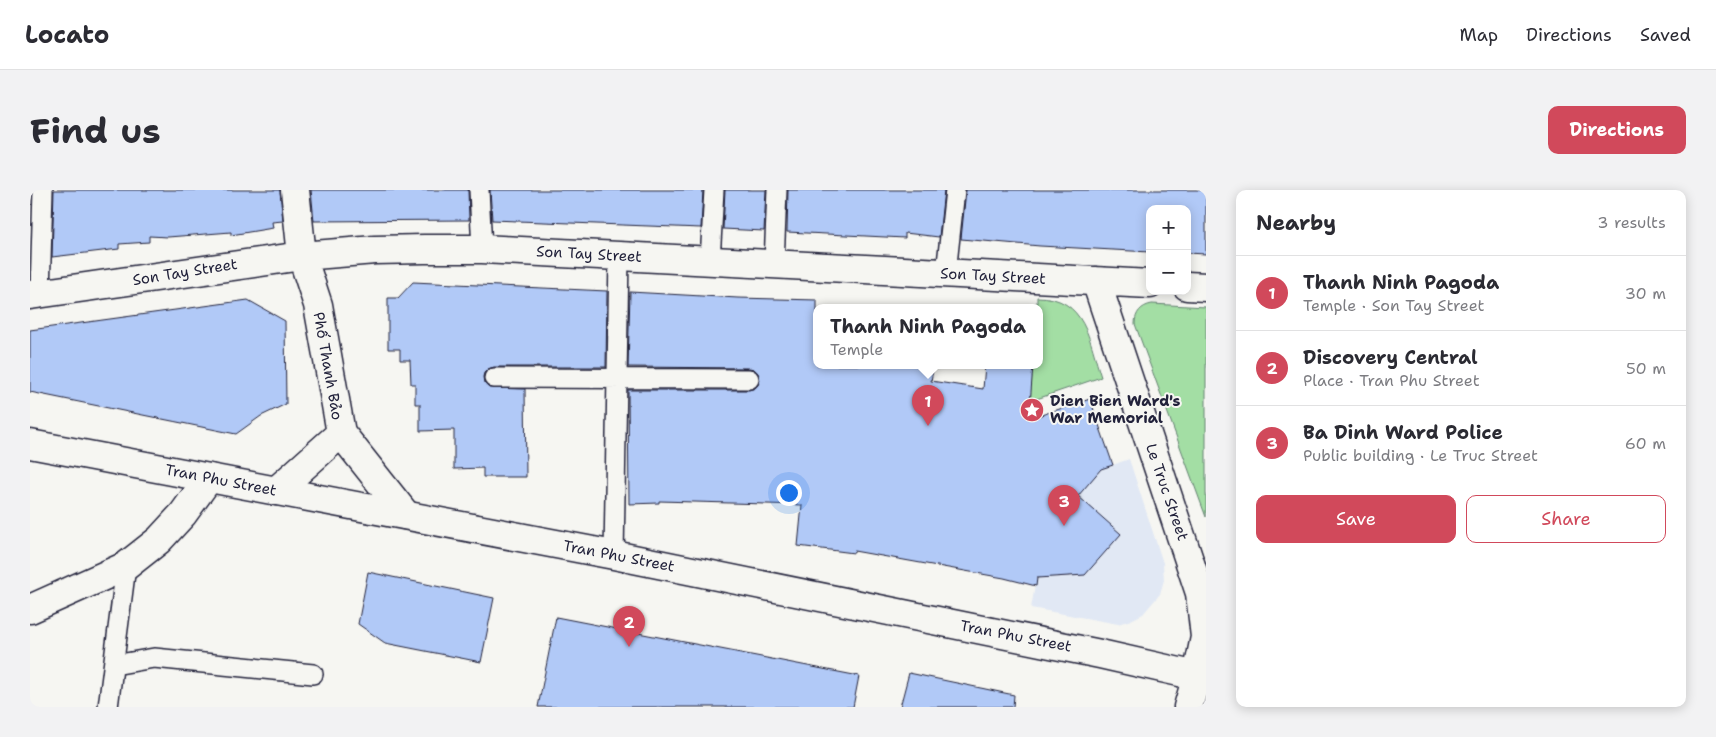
<!DOCTYPE html>
<meta charset="utf-8">
<style>
body{margin:0;font-family:"Shantell Sans",sans-serif;background:#f2f2f3;color:#2b2b33}
.controls{position:absolute;right:15px;top:15px;display:grid;overflow:hidden;border-radius:10px;box-shadow:0 2px 12px #0003}
.controls button{width:45px;height:45px;display:grid;place-items:center;padding:0;border:0;border-bottom:1px solid #e1e1e2;background:#fff;color:#2b2b33;font:25px sans-serif}
.you{position:absolute;left:758px;top:302px;width:18px;height:18px;margin:-12px;border:4px solid #fff;border-radius:50%;background:#1a73e8;box-shadow:0 0 0 8px #1a73e833}
.badge{display:grid;place-items:center;width:32px;height:32px;border-radius:50%;background:#d1495b;color:#fff;font-size:16px;font-weight:700}
.pin{position:absolute;translate:-50% -41px;filter:drop-shadow(0 1px 2px #0008)}
.pin::after{content:'';position:absolute;top:26px;width:18px;height:15px;background:inherit;clip-path:polygon(0 0,100% 0,50% 100%)}
.popup{position:absolute;left:783px;top:114px;width:230px;height:65px;box-sizing:border-box;display:grid;place-content:center;border-radius:10px;background:#fff;filter:drop-shadow(0 1px 4px #0005);font-size:16px;white-space:nowrap;color:#7c7c81}
.popup b{font-size:19px;color:#2b2b33}
.popup::after{content:'';position:absolute;left:50%;top:100%;margin-left:-10px;border:10px solid transparent;border-top-color:#fff}
.list{margin:0;padding:0;list-style:none}
h2{display:flex;justify-content:space-between;align-items:center;height:65px;margin:0;padding:0 20px;font-size:21px}
h2 small{font-size:16px;font-weight:400;color:#7c7c81}
.list li{display:grid;grid-template-columns:32px 1fr auto;gap:15px;align-items:center;box-sizing:border-box;height:75px;padding:0 20px;border-top:1px solid #e1e1e2}
.list b{display:block;font-size:19px;white-space:nowrap}
.list p{margin:0;font-size:16px;white-space:nowrap;color:#7c7c81}
.list em{font-size:16px;font-style:normal;color:#7c7c81}
.actions{display:flex;gap:10px;padding:15px 20px}
.actions a{flex:1;padding:11px 0;border:1px solid #d1495b;border-radius:10px;text-align:center;font-size:18px;color:#d1495b}
.actions .main{background:#d1495b;color:#fff}
.map{position:relative;flex:none;width:1176px;height:517px;overflow:hidden;border-radius:10px}
header{display:flex;align-items:center;gap:30px;box-sizing:border-box;height:70px;padding:0 25px;background:#fff;border-bottom:1px solid #e1e1e2}
header strong{font-size:24px}
nav{display:flex;gap:28px;margin-inline-start:auto;font-size:18px}
.intro{display:flex;align-items:center;justify-content:space-between;box-sizing:border-box;height:120px;padding:0 30px}
h1{margin:0;font-size:35px}
.button{padding:12px 22px;border-radius:10px;background:#d1495b;color:#fff;font-size:18px;font-weight:700}
main{display:flex;gap:30px;padding:0 30px}
aside{flex:1;background:#fff;border-radius:10px;box-shadow:0 2px 12px #0003}
.map>svg:first-child{display:block}
.built{fill:#e1e8f4}
.green{fill:#a3dea4;stroke:#628070}
.building{fill:#b1c9f7;stroke:#22223b}
.lines{fill:none;stroke-linecap:round;stroke-linejoin:round}
.service-casing{stroke:#22223b;stroke-width:22}
.minor-casing{stroke:#22223b;stroke-width:31}
.tertiary-casing{stroke:#22223b;stroke-width:31}
.primary-casing{stroke:#22223b;stroke-width:31}
.service{stroke:#f6f6f2;stroke-width:19}
.minor{stroke:#f6f6f2;stroke-width:28}
.tertiary{stroke:#f6f6f2;stroke-width:28}
.primary{stroke:#f6f6f2;stroke-width:28}
.labels{text-anchor:middle;dominant-baseline:central;stroke-width:4;stroke-linejoin:round;paint-order:stroke}
.street-label{font-size:15px;fill:#22223b;stroke:#f6f6f2}
.poi-label{font-size:15px;font-weight:bold;fill:#22223b;stroke:#f6f6f2;text-anchor:start}
</style>
<header>
<strong>Locato</strong>
<nav><a>Map</a><a>Directions</a><a>Saved</a></nav>
</header>
<div class="intro"><h1>Find us</h1><a class="button">Directions</a></div>
<main>
<div class="map">
<svg width="1176" height="517" viewBox="0 0 1176 517">
<rect width="100%" height="100%" fill="#f6f6f2"/>
<filter id="ink" filterUnits="userSpaceOnUse"><feTurbulence type="fractalNoise" baseFrequency=".02" numOctaves="2"/><feDisplacementMap in="SourceGraphic" scale="10" xChannelSelector="R" yChannelSelector="G"/><feConvolveMatrix kernelMatrix="1 2 1 2 8 2 1 2 1" color-interpolation-filters="sRGB"/></filter>
<g filter="url(#ink)">
<!-- built -->
<path class="built" d="M1099,269L1133,373L1134,390L1130,404L1113,424L1101,430L1088,434L1001,418L1008,379L1053,286Z"/>
<!-- green -->
<path class="green" d="M1007,107C1056,107 1059,151 1071,187L992,214L983,179L1003,181V175H1009V117H1007Z
M1122,114L1176,117V327L1105,134C1105,123 1111,116 1122,114Z"/>
<!-- building -->
<path class="building" d="M24,0H250L253,31L242,32L243,38L201,45V42L138,47L119,46V52L89,54V59L22,67Z
M281,0H438L439,30L284,31Z
M460,0H673L671,38L462,30Z
M695,0H736L734,41L693,39Z
M758,0H914L909,47L875,43V48L757,42Z
M936,0H1176V64L1157,63V19H1120V62L1010,56L931,49Z
M383,92L577,101L576,177H464L458,179L454,183L453,187L454,193L459,198L495,199L496,287H453V278L424,279V240L390,241V214H385V194H381L380,170H370V159H358V108H368Z
M600,102L708,108L787,110V175H904L901,191L953,199L955,175H1003L999,229L1060,209L1083,275L1071,279L1048,306L1091,344L1055,385L1007,388L1006,396L974,388L824,361V363L768,356L772,315L629,311V313L599,314L598,200H719L725,198L728,195L730,190L728,183L724,179L719,178L598,177Z
M218,110L255,131L256,214L231,226L206,244L0,202V140Z
M338,382L464,408L451,472L355,453L328,434Z
M526,427L829,486L823,517H508Z
M879,483L984,505L983,517H870Z"/>
<g class="lines">
<!-- service casing -->
<g class="service-casing">
<path id="service" d="M449,0L452,59
M680,71L684,0
M744,74L747,0
M916,83L925,0
M10,104L13,0
M464,188L719,189
M584,365L589,66
M84,475L124,468L283,484
M78,517L96,376"/>
</g>
<!-- minor casing -->
<g class="minor-casing">
<path id="minor" d="M265,0L272,66L288,115L311,243L376,325
M1066,91L1170,403L1175,447L1167,486
M1157,96L1176,97
M0,105L272,66L345,60L394,59H452L589,66L1120,94
M246,301L311,243
M0,419L96,376L129,350L153,324L179,288"/>
</g>
<!-- tertiary casing -->
<g class="tertiary-casing">
<path id="tertiary" d="M1158,517L1167,486"/>
</g>
<!-- primary casing -->
<g class="primary-casing">
<path id="primary" d="M0,254L584,365L1070,464L1176,488"/>
</g>
<!-- service -->
<use href="#service" class="service"/>
<!-- minor -->
<use href="#minor" class="minor"/>
<!-- tertiary -->
<use href="#tertiary" class="tertiary"/>
<!-- primary -->
<use href="#primary" class="primary"/>
</g>
</g>
<!-- icons -->
<defs>
<g id="sight-disc" transform="scale(1.25)"><circle r="9.5" fill="#d1495b" stroke="#f6f6f2"/><path d="M0-6L1.8-2.2L6-1.7L2.9 1.2L3.7 5.4L0 3.3L-3.7 5.4L-2.9 1.2L-6-1.7L-1.8-2.2Z" fill="#fff"/></g>
</defs>
<g fill-rule="evenodd">
<use href="#sight-disc" x="1002" y="220"/>
</g>
<g class="labels">
<!-- street labels -->
<g class="street-label">
<text transform="translate(559 64) rotate(3)">Son Tay Street</text>
<text transform="translate(155 82) rotate(-9)">Son Tay Street</text>
<text transform="translate(963 86) rotate(3)">Son Tay Street</text>
<text transform="translate(298 176) rotate(80)">Phố Thanh Bảo</text>
<text transform="translate(191 290) rotate(11)">Tran Phu Street</text>
<text transform="translate(1137 302) rotate(71)">Le Truc Street</text>
<text transform="translate(589 366) rotate(11)">Tran Phu Street</text>
<text transform="translate(986 446) rotate(11)">Tran Phu Street</text>
</g>
<!-- poi labels -->
<g class="poi-label">
<text x="1020" y="211">Dien Bien Ward's<tspan x="1020" dy="17">War Memorial</tspan></text>
</g>
</g>
</svg>
<div class="controls">
<button>+</button>
<button>−</button>
</div>
<div class="you"></div>
<div class="pin badge" style="left:898px;top:236px">1</div>
<div class="popup"><b>Thanh Ninh Pagoda</b>Temple</div>
<div class="pin badge" style="left:599px;top:457px">2</div>
<div class="pin badge" style="left:1034px;top:336px">3</div>
</div>
<aside>
<h2>Nearby<small>3 results</small></h2>
<ul class="list">
<li><span class="badge">1</span><div><b>Thanh Ninh Pagoda</b><p>Temple · Son Tay Street</p></div><em>30 m</em></li>
<li><span class="badge">2</span><div><b>Discovery Central</b><p>Place · Tran Phu Street</p></div><em>50 m</em></li>
<li><span class="badge">3</span><div><b>Ba Dinh Ward Police</b><p>Public building · Le Truc Street</p></div><em>60 m</em></li>
</ul>
<div class="actions"><a class="main">Save</a><a>Share</a></div>
</aside>
</main>
